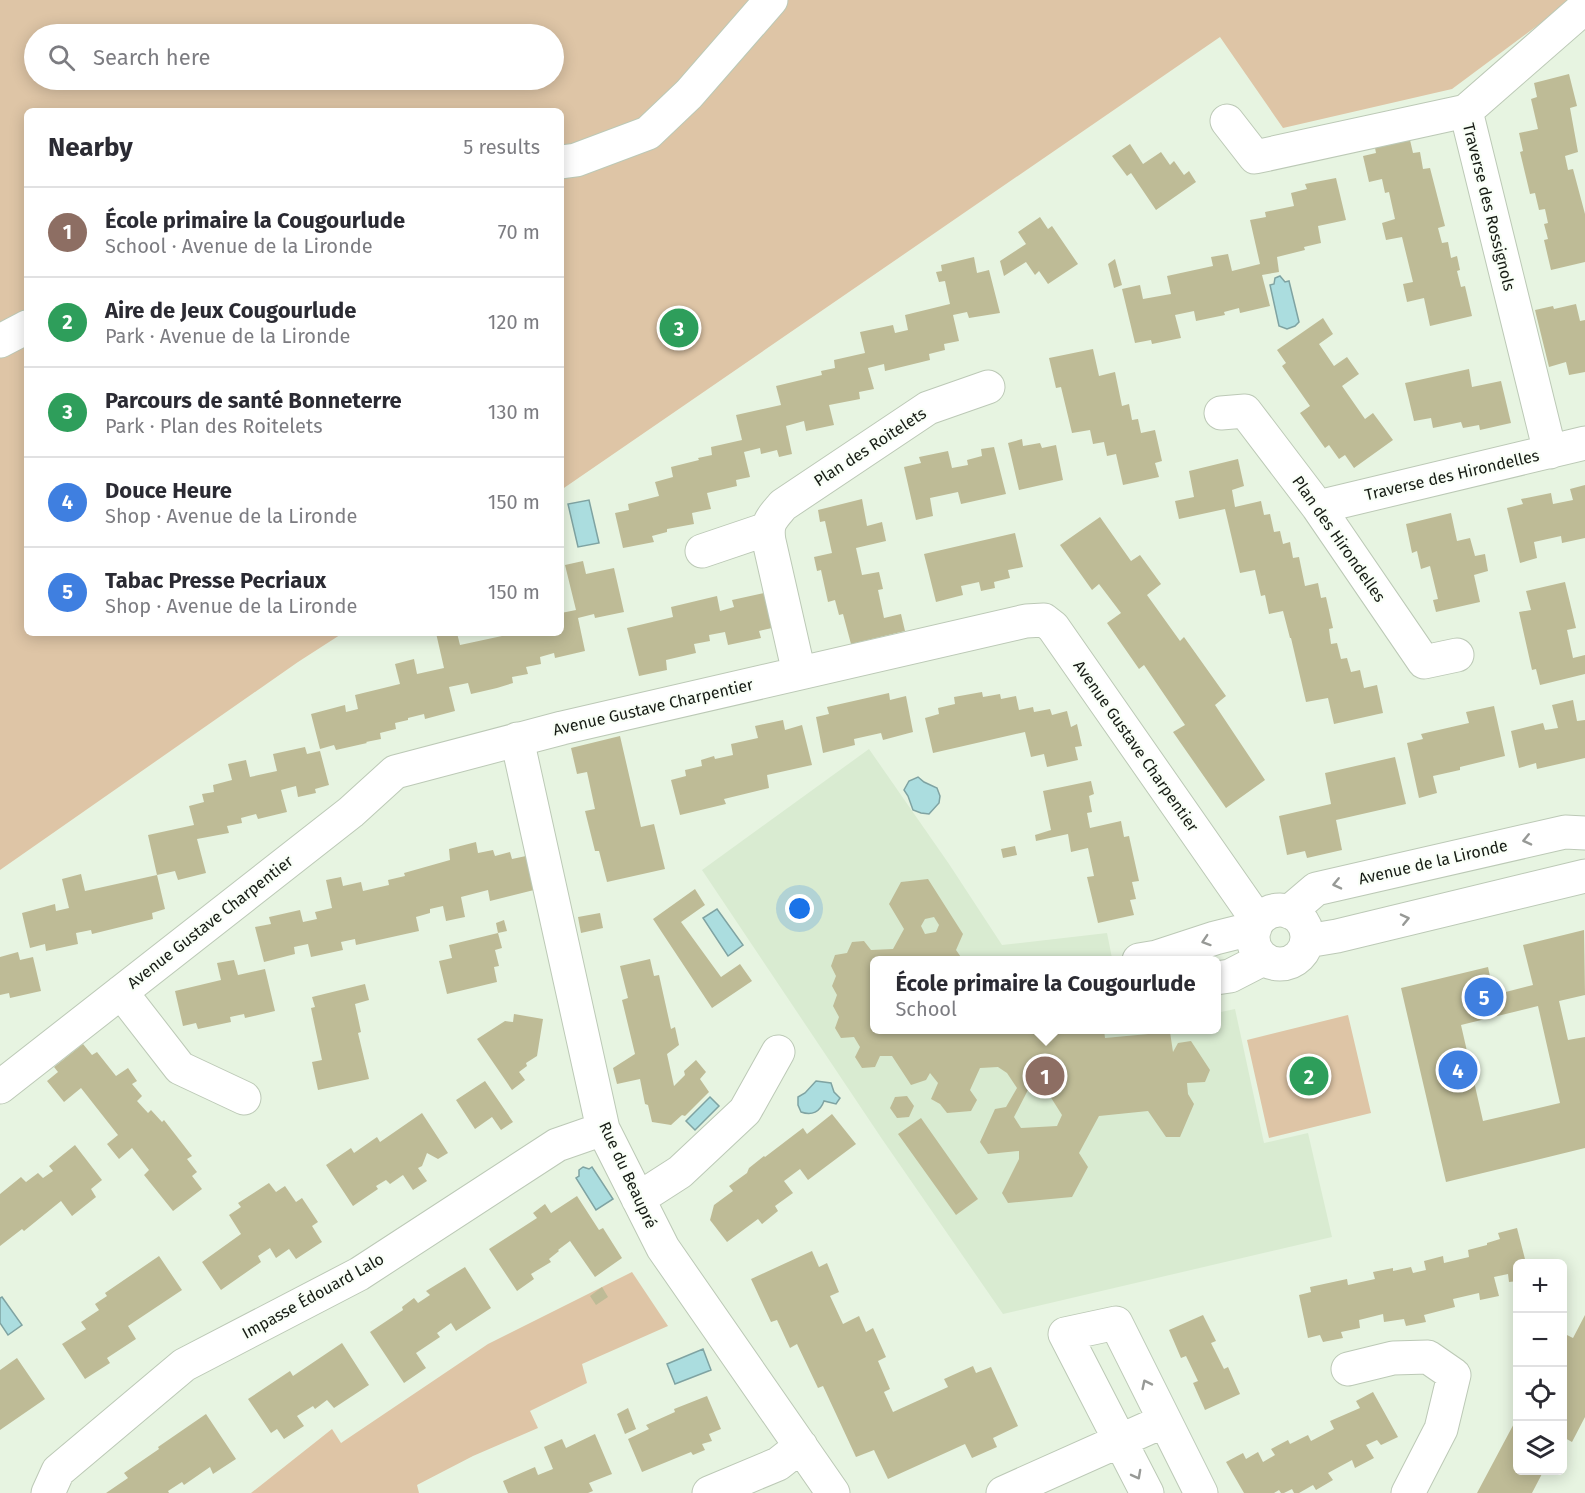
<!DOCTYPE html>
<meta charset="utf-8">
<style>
body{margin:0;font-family:"Fira Sans",sans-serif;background:#f7f7f7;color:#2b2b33}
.controls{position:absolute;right:18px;bottom:18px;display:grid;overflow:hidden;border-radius:9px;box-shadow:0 3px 15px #0003}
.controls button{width:54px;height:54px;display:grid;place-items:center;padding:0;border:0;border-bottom:2px solid #e1e1e2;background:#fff;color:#2b2b33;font:30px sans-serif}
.you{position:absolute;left:800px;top:909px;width:21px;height:21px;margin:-15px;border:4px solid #fff;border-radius:50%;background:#1a73e8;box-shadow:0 0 0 9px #1a73e833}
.badge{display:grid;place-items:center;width:39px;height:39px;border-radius:50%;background:#b45309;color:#fff;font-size:20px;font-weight:700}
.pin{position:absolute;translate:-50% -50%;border:3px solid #fff;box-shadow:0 2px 6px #0006}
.popup{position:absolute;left:870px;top:956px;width:351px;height:78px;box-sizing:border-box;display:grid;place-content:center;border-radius:9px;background:#fff;filter:drop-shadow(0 2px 4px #0005);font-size:20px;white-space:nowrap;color:#7c7c81}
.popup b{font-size:22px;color:#2b2b33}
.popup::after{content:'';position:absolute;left:50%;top:100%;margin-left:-12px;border:12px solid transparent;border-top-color:#fff}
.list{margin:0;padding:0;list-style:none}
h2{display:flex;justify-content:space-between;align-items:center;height:78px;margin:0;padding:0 24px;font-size:26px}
h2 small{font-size:20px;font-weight:400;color:#7c7c81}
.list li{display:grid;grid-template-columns:39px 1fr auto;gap:18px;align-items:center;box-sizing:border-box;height:90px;padding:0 24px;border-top:2px solid #e1e1e2}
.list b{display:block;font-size:22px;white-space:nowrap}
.list p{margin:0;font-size:20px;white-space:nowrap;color:#7c7c81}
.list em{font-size:20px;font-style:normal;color:#7c7c81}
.icon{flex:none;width:33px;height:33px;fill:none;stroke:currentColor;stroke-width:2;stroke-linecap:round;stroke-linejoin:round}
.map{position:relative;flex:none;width:1585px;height:1493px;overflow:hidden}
.search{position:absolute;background:#fff;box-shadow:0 3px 15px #0003;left:24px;top:24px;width:540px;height:66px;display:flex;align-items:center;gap:15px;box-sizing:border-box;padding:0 21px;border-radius:33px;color:#7c7c81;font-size:22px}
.panel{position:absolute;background:#fff;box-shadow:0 3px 15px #0003;left:24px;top:108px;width:540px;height:528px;border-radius:9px}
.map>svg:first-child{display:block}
.built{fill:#d9ebd1}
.green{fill:#dec5a6;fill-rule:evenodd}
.water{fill:#abdddf;stroke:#7fa3a2;stroke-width:1.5}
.building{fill:#bebb96;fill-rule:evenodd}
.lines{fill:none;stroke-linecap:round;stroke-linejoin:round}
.minor-casing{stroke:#bcc9b6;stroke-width:35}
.minor{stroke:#fff;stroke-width:33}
.oneway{stroke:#979996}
.labels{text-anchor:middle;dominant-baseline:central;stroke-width:4.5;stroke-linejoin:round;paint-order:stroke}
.street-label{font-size:16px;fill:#171c15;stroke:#f9fff7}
</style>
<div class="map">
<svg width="1585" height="1493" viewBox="0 0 1585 1493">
<rect width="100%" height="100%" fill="#e7f4e1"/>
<!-- built -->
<path class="built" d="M869,749L949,864L1002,945L1107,933L1112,958L1127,955L1129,960H874V1030H1216V1013L1235,1009L1264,1143L1308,1133L1332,1237L1003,1314L882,1139L702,870Z"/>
<!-- green -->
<path class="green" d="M0,0H1572L1452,89L1283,128L1220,37L561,490V111H27V633H343L298,662L0,870ZM34,34H554V80H34Z
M1348,1015L1371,1113L1269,1138L1247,1040Z
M632,1272L668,1326L582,1364L587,1383L530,1411L538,1428L473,1456L417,1485L419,1493H251L332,1429L341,1443L488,1344Z"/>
<!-- water -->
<path class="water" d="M1280,276L1285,282L1289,281L1299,322L1295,326L1287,329L1279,326L1270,285L1274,284L1275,278Z
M589,500L599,543L578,547L568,504Z
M918,777L924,782L937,788L940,796L939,803L929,814L921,813L913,810L908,796L904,790L909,781Z
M717,909L743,945L728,956L703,918Z
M816,1081L831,1083L834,1092L840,1098L836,1104L824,1101C820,1112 812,1116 801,1112L798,1105V1097L805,1093Z
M710,1097L719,1106L695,1130L686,1121Z
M583,1167L589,1169L592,1167L613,1199L596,1210L576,1178L579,1176V1170Z
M2,1297L22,1325L8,1335L0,1323V1298Z
M703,1349L711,1370L675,1384L667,1364Z"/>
<!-- building -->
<path class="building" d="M1569,74L1577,106L1570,108L1578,152L1565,156L1568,170L1573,169L1585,214V262L1551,270L1544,240L1548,239L1544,224L1548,223L1545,209L1539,210L1535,193L1530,194L1520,152L1523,151L1519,133L1538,129L1531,99L1537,97L1534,83Z
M1410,140L1413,153L1420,152L1423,169L1430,168L1445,226L1438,228L1442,243L1448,242L1451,258L1457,256L1460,270L1457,271L1461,287L1465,286L1472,316L1430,326L1424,298L1407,302L1403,284L1413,282L1402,237L1386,240L1382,223L1395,219L1389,192L1385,193L1382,179L1369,182L1363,156L1376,153L1375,148Z
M1130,144L1143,164L1161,152L1170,165L1174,161L1184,175L1189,171L1196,182L1156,210L1131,173L1127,176L1112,156Z
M1336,178L1346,220L1318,226L1321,243L1304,247L1305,250L1277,257L1279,272L1262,275L1270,306L1240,313L1239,308L1224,312L1225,315L1196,321L1194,311L1175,315L1181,338L1152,344L1151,340L1135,343L1122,289L1140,285L1143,299L1171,294L1167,276L1213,266L1211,257L1228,254L1232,271L1260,264L1250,220L1266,217L1265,212L1294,206L1291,193L1307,189L1305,184Z
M1040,217L1048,229L1052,226L1078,264L1048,284L1039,271L1035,275L1026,262L1004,276L1000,261L1026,244L1018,232Z
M974,257L977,273L989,270L1000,313L969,318L967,312L953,315L959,341L944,344L945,350L929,354L930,360L885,371L884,364L868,368L874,389L859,392L860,399L829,405L834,425L806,431L804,421L786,426L792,454L779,457L777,450L761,454L760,448L744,452L750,477L736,480L737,486L707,493L711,509L692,513L694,524L667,529V532L652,536L654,542L623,548L615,513L629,510L628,504L659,496L655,482L673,477L671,467L699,460L698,458L712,455L711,447L742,440L736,415L781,405L776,386L822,375L821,371L835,368L834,360L865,353L860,332L893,325L895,333L908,330L905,315L950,304L945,281L939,282L936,272L942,271L941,265Z
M1115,259L1122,285L1114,288L1108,264Z
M1576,304L1580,321L1585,320V372L1569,375L1566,362L1549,367L1535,310L1553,306L1554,309Z
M1323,318L1333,334L1319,344L1334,366L1347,357L1359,374L1342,386L1365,419L1373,413L1393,440L1354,468L1345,455L1339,459L1329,445L1325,448L1300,413L1310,406L1282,366L1286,363L1277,350Z
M1093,349L1099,376L1115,372L1122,406L1129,404L1132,420L1138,419L1141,433L1155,430L1162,461L1155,463L1159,477L1123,485L1116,454L1107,456L1104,442L1093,444L1090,430L1072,433L1061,387L1056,388L1049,358Z
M1469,369L1472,387L1501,381L1511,423L1480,430L1479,425L1463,428L1461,422L1433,428L1431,418L1414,421L1405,383Z
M1022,439L1023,446L1040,443L1042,448L1056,445L1063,480L1019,490L1008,443Z
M994,447L1006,494L961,504L958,492L930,498L933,516L916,520L904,467L921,463L919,457L948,451L952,468L968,465L967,460L982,456L981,449Z
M1238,459L1244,486L1232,490L1235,507L1261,501L1264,515L1270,514L1274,532L1280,531L1283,544L1290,542L1293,558L1299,557L1305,586L1318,583L1321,598L1326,597L1333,628L1329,629L1331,644L1337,643L1341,659L1347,658L1351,672L1360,670L1364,688L1377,685L1383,713L1334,724L1328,698L1306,702L1291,638H1290L1283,611L1269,614L1265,595L1261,596L1255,570L1240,573L1225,509L1179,519L1175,501L1194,497L1189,471Z
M1585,485V538L1562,543L1561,536L1534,542L1537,558L1520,563L1507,508L1523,504L1521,499L1551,493L1553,504L1573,500L1570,489Z
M862,499L867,526L882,522L886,541L856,548L862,575L879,572L883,589L878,590L884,618L901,614L905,631L851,644L843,614L839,615L835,600L828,602L821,570L817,571L814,557L832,553L825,521L820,522L818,510Z
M1451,513L1457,541L1470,538L1475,556L1485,554L1488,571L1474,575L1480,602L1436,612L1433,600L1438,599L1430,566L1421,569L1417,551L1412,553L1406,524Z
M1100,517L1131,561L1140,555L1161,584L1147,595L1180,641L1184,637L1226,696L1215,705L1265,780L1226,808L1173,732L1185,725L1144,665L1139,669L1107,623L1121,613L1099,584L1092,590L1060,545Z
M1015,533L1023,567L1008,570L1010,578L994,582L995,588L981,591L979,582L961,586L963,595L936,602L924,554Z
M583,561L586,574L614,568L624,612L595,618L594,614L578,618L585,651L555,658L554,653L540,657L541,664L526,667L528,674L512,677L513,683L497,688L471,694L468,683L449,687L455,711L425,719L424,714L408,718V720L395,723L396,729L380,733L381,739L366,742L367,743L336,750L334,745L320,749L311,714L345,705L346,712L358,709L355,695L400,684L395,664L414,659L417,674L444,668L436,633H457L460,645L502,636L501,633H561V613L576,610L565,565Z
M1565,582L1576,628L1567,630L1573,658L1585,655V674L1540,685L1536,669L1532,670L1519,612L1531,610L1526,591Z
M764,593L772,628L759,631L761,638L728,645L725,632L709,635L710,641L694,644L696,653L666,660L667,670L639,676L627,628L673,617L671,607L717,596L720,611L734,607L732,600Z
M982,692L983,697L1000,694L1001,699L1016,696L1019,710L1033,707L1034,712L1050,709L1052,715L1067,711L1071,727L1077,724L1082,746L1075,747L1078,760L1047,767L1044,754L1031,757L1025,732L933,753L925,718L939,714L938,708L955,704L954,697Z
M889,693L890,700L906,696L913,732L883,740L881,733L854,739L855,745L823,753L816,717L829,714L827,707Z
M1573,700L1577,721L1585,720V758L1537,769L1536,763L1519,768L1511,731L1543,723L1545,730L1558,728L1552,705Z
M1494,706L1505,756L1460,767V770L1433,776L1437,793L1419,798L1407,743L1423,739L1421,734L1469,723L1466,712Z
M783,720L785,730L802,725L812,765L767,775L769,788L724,799L726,804L680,815L671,780L686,776L685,770L702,766L701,760L714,756L715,759L733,755L731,744L758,738L755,726Z
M620,736L641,827L654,824L665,869L607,882L599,851H595L585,811L595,809L587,772L577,774L571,748Z
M305,747L307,754L320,751L329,785L315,789L316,793L298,797L296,786L281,790L287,812L258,819L256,814L241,818L242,823L227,826L229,833L197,839L206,873L178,880L175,871L157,875L148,835L194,825L189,806L204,802L202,794L214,792L213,785L232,780L228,764L246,760L250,777L277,771L273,754Z
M1395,757L1406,804L1336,820L1342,850L1307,858L1305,851L1287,855L1279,816L1331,804L1325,773Z
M1091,781L1094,794L1089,796L1092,812L1087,813L1090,828L1121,821L1124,837L1129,836L1139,881L1132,882L1136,899L1130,900L1134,915L1098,923L1087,877L1094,876L1088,848L1071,852L1068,834L1036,841L1035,835L1051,830L1043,791Z
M476,842L478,853L493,850L495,856L510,852L512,859L526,856L534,890L490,901L488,890L461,897L465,917L446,921L443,906L430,909V913L416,917L419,931L356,945L355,939L341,942L343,950L311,957L308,944L294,947L295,954L264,962L255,927L271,924L269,917L300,910L303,922L317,919L315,912L332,908L326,880L341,877L343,886L361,882L363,891L389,885L388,880L405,876L404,873L450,860L449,849Z
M1015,846L1017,855L1003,858L1001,849Z
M81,874L85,891L157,875L165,909L152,913L153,919L92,934L91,930L76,933L78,944L46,951L45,944L30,948L22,913L55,904L56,911L69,908L62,879Z
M928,879L963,934L956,950L963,960H874V1030H1104L1105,1038L1170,1032L1173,1052L1178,1043L1191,1041L1210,1070L1205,1082L1187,1083L1188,1094L1194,1104L1180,1137H1166L1148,1111L1099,1116L1079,1153L1088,1167L1072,1197L1008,1203L1002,1193L1019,1159V1151L988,1154L980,1142L995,1109L1006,1107L1017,1088L1007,1073L998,1067L980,1068L970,1090L977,1100L971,1111L947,1113L940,1104L931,1099L938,1083L930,1073L926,1080L911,1085L892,1056H880L875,1067L862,1068L855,1057L860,1047L854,1037L841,1038L835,1028L839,1017L833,1006L837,995L832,986L836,976L831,966L835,955L847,953L852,942L864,941L871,950L893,949L904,929L889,904L901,882ZM934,917L939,925L936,932L925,934L921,926L925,919ZM1043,1085L1062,1115L1057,1126L1021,1128L1014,1117L1030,1086Z
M695,889L705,905L681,922L721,977L740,964L752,981L712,1008L653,919Z
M600,913L603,928L581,933L578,917Z
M504,920L507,931L498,933L502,948L495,950L499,966L494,967L497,982L447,994L439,961L452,958L449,945L498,933L496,923Z
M1584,930L1585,995L1559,1001L1568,1040L1585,1037V1148L1446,1182L1401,988L1488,967L1494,995L1533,985L1523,945ZM1538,1006L1560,1103L1483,1121L1461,1025Z
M18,952L20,960L33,957L41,991L10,998L9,993L0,995V957Z
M650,959L654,976L659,975L671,1029L675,1027L679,1045L667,1054L674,1086L685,1075L684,1071L696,1060L706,1072L700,1079L709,1092L685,1116L682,1115L671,1125L652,1122L648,1105L645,1104L640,1079L617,1084L613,1068L635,1054L622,1000L628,998L620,966Z
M234,960L238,975L265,969L275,1011L245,1018L244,1014L230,1017L231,1022L198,1029L196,1023L183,1026L175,991L221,980L217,963Z
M365,984L369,1000L355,1004L361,1032L358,1033L369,1079L318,1090L312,1062L322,1060L311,1008L315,1007L312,997Z
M514,1014L543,1019L537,1056L526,1063L527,1066L519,1072L525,1080L512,1090L477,1039L505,1021L513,1022Z
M83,1044L92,1055L97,1052L116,1076L128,1068L137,1081L132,1084L142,1096L137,1101L148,1113L151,1110L162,1122L164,1120L192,1156L187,1159L197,1172L192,1176L202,1189L173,1211L144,1175L149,1170L132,1148L119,1159L107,1144L118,1135L81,1088L64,1102L47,1081L58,1072L54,1067Z
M485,1081L513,1122L501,1130L492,1117L475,1129L456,1100Z
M907,1096L914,1106L909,1117L897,1118L890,1108L895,1097Z
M422,1113L448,1153L438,1159L427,1153L422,1166L418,1168L427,1181L413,1190L403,1175L390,1184L386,1180L376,1186L378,1189L353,1206L326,1165L351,1148L354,1153L377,1137L380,1142Z
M832,1114L856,1144L808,1180L800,1169L784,1181L793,1193L775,1206L778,1211L762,1224L758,1219L727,1242L710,1220L714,1205L733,1191L729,1186L747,1173L749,1168L764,1156L765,1157L803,1128L807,1134Z
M921,1118L978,1199L956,1215L898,1134Z
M75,1145L102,1180L91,1189L96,1197L72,1216L61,1201L24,1231L22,1229L0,1246V1194L21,1177L26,1182L38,1173L43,1178L53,1171L49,1166Z
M269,1183L276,1192L285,1186L296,1202L302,1198L318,1222L312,1226L322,1242L296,1259L289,1249L276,1258L270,1248L258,1256L261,1262L221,1290L202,1262L241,1234L229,1215L241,1207L238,1203Z
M577,1196L599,1230L603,1228L622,1258L595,1277L570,1241L558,1250L559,1251L549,1259L551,1262L531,1274L534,1279L517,1291L489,1249L537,1218L533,1213L545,1204L551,1213Z
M1517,1228L1526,1263L1518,1264V1281L1509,1282L1508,1274L1494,1277L1499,1296L1480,1300L1479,1293L1453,1299L1455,1307L1424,1315L1426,1322L1406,1326L1404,1319L1384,1322L1383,1314L1359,1320L1360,1328L1341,1332L1343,1338L1323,1342L1320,1335L1308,1338L1299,1295L1311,1292L1310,1287L1347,1279L1348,1285L1375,1279L1373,1272L1393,1268V1271L1411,1267L1413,1273L1426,1270L1424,1261L1443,1256L1444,1263L1469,1257L1468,1250L1487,1245V1243L1500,1239L1498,1233Z
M812,1251L819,1267L827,1263L839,1292L830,1296L843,1324L859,1316L866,1332L873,1328L886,1357L878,1361L890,1389L884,1392L893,1412L948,1387L944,1379L973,1366L976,1373L991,1367L1018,1426L993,1438L997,1447L972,1458L965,1444L888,1479L874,1450L856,1457L823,1386L818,1388L797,1344L790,1348L777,1320L771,1322L751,1279Z
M159,1256L182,1290L128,1326L136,1339L107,1358L110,1363L85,1379L62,1344L86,1329L81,1322L99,1310L95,1304L107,1296L105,1293Z
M465,1267L491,1308L456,1331L451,1323L437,1333L440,1337L416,1353L426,1368L404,1383L370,1332L403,1310L402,1307L414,1298L418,1303L430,1295L426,1291Z
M602,1287L608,1297L596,1305L590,1296Z
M1203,1315L1216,1341L1211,1343L1224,1369L1228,1367L1240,1394L1205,1410L1193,1383L1198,1381L1186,1356L1181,1358L1169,1330Z
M1585,1315V1417L1572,1442L1563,1437V1333L1573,1338Z
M342,1343L369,1385L334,1408L327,1400L315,1409L313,1406L297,1416L304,1426L284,1439L277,1429L271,1433L248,1399L290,1371L293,1376Z
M17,1358L45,1399L0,1430V1370Z
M1373,1392L1398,1437L1381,1445L1377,1440L1366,1445L1374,1458L1355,1468L1352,1460L1328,1473L1333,1480L1316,1490L1313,1485L1299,1493H1294L1292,1489L1284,1493H1281L1279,1490L1274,1493H1244L1226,1462L1243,1453L1246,1459L1258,1452L1263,1462L1275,1455L1271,1449L1288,1440L1290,1444L1308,1435L1311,1441L1334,1429L1330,1421L1360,1408L1356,1401Z
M707,1396L721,1429L709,1434L712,1441L702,1444L705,1450L693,1455L691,1452L642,1472L628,1439L649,1429L646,1425L675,1412L674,1409Z
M628,1408L636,1429L625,1434L617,1414Z
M206,1414L236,1459L213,1474L210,1467L184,1485L182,1482L168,1491L169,1493H106L128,1478L124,1473L159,1449L158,1447Z
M1518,1416V1470H1544L1532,1493H1477Z
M595,1434L612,1474L589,1483L593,1491L588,1493H508L503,1481L535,1467L538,1475L553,1469L544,1447L562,1439L566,1448Z"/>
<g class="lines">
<!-- minor casing -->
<g class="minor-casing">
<path id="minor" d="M1466,111L1585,7
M1227,121L1255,157L1466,111L1550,452
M561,162L576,160L648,133L689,94L771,0
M0,341L27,327
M1221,413L1245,411L1318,507L1424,662L1457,655
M1318,507L1585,443
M702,551L767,529
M799,673L769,541C766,522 772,518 783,505L928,408L988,387
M517,739L603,1129L663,1248L833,1493
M1253 937a27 27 0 1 1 54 0a27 27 0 1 1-54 0Z
M1289,912L1316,889L1565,832L1585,833
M1307,941L1337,936L1585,876
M1139,960L1157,957L1215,938L1255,928
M1216,978L1230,976L1263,959
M121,992L180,1068L244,1098
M0,1087L351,812L395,772L562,728L1026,621L1044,620L1053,627L1258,921
M638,1199L680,1172L745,1111L778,1052
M1348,1369L1393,1358L1428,1357L1454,1375L1441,1429L1408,1493
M48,1493L58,1471L184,1365L359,1274L557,1145L603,1129
M709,1493L778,1464L801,1446
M1003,1493L1164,1421
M1147,1493L1065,1334L1116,1323L1201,1493"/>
</g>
<!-- minor -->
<use href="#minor" class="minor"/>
</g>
<!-- one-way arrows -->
<defs><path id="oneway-chevron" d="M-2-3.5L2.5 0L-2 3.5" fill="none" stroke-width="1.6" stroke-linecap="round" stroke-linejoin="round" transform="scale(1.5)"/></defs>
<g class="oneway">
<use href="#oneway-chevron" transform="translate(1527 840) rotate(167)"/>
<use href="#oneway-chevron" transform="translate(1337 884) rotate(167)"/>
<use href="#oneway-chevron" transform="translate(1405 919) rotate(-13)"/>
<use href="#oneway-chevron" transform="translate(1206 941) rotate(162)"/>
<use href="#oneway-chevron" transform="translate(1146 1384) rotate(-116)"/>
<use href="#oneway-chevron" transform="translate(1137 1475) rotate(62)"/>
</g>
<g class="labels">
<!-- street labels -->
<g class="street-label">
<text transform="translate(1489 207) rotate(76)">Traverse des Rossignols</text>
<text transform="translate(870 447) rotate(-33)">Plan des Roitelets</text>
<text transform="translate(1452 475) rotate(-13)">Traverse des Hirondelles</text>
<text transform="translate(1339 539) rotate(55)">Plan des Hirondelles</text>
<text transform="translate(653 707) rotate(-13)">Avenue Gustave Charpentier</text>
<text transform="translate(1136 746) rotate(55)">Avenue Gustave Charpentier</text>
<text transform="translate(1433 862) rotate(-13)">Avenue de la Lironde</text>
<text transform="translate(210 922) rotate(-38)">Avenue Gustave Charpentier</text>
<text transform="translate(628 1175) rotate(65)">Rue du Beaupré</text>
<text transform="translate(313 1296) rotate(-29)">Impasse Édouard Lalo</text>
</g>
</g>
</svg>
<div class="controls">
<button>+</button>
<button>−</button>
<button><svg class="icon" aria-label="locate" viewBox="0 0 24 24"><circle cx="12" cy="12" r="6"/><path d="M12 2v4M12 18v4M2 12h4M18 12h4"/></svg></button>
<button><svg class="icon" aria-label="layers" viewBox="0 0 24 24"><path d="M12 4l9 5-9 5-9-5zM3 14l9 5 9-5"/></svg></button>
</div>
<div class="you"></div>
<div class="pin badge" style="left:1045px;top:1076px;background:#8d6e63">1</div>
<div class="popup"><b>École primaire la Cougourlude</b>School</div>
<div class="pin badge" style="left:1309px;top:1076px;background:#2e9e5b">2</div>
<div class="pin badge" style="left:679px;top:328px;background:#2e9e5b">3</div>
<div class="pin badge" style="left:1458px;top:1070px;background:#3f7fe0">4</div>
<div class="pin badge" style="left:1484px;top:997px;background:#3f7fe0">5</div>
<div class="search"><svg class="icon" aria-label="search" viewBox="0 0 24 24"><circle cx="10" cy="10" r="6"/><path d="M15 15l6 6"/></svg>Search here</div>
<section class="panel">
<h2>Nearby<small>5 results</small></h2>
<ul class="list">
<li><span class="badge" style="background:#8d6e63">1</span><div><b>École primaire la Cougourlude</b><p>School · Avenue de la Lironde</p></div><em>70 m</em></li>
<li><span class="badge" style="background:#2e9e5b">2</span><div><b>Aire de Jeux Cougourlude</b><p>Park · Avenue de la Lironde</p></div><em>120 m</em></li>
<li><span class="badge" style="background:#2e9e5b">3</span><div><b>Parcours de santé Bonneterre</b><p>Park · Plan des Roitelets</p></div><em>130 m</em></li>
<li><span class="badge" style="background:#3f7fe0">4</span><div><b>Douce Heure</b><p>Shop · Avenue de la Lironde</p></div><em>150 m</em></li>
<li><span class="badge" style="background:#3f7fe0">5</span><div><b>Tabac Presse Pecriaux</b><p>Shop · Avenue de la Lironde</p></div><em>150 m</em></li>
</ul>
</section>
</div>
